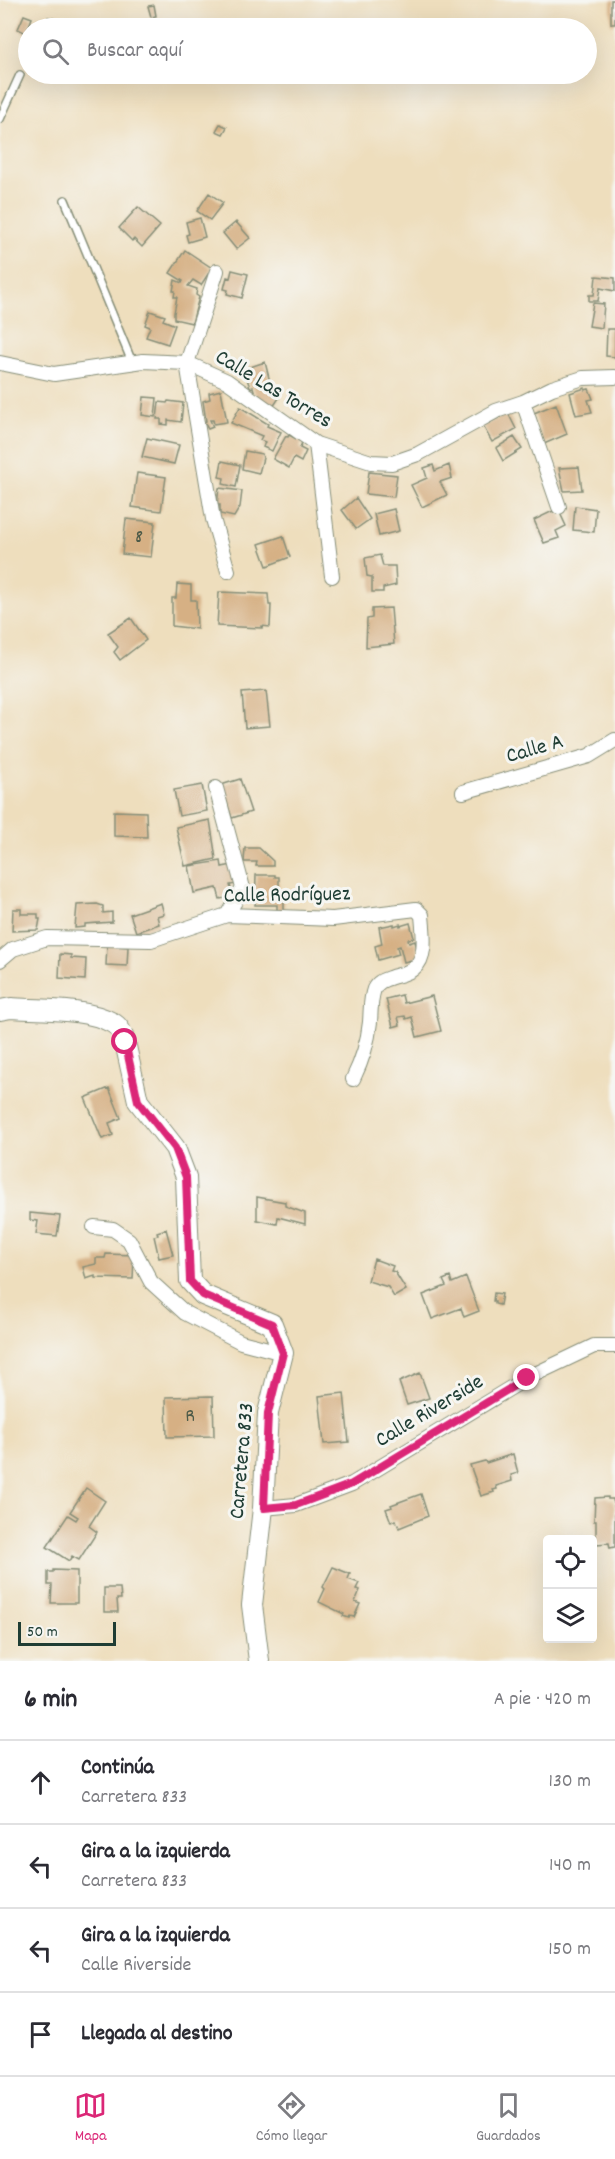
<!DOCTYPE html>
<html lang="es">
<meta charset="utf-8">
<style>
body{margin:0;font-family:Dekko,sans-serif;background:#f7f7f7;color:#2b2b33}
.controls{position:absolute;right:18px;bottom:18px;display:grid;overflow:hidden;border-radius:6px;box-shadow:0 6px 24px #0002}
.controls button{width:54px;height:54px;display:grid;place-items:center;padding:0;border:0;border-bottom:2px solid #e1e1e2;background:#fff;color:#2b2b33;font:30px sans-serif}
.scale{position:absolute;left:18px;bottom:15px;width:98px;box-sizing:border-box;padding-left:6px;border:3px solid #1f3d34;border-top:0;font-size:16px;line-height:21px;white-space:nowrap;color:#1f3d34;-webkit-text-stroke:4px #f6f6f2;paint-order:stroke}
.stop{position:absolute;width:18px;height:18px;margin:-14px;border:4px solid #db2777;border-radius:50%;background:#fff}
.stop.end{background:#db2777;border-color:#fff;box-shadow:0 2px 6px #0008}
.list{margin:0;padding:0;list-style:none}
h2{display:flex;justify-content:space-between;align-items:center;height:78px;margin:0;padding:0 24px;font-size:26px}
h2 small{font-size:20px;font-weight:400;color:#7c7c81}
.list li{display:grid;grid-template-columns:39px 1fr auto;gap:18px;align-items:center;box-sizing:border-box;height:84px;padding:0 24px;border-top:2px solid #e1e1e2}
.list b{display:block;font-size:22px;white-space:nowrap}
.list p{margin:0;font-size:20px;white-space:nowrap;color:#7c7c81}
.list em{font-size:20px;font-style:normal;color:#7c7c81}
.icon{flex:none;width:33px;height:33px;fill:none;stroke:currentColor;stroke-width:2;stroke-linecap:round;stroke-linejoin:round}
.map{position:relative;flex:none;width:615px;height:1661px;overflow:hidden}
.search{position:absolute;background:#fff;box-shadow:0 6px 24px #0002;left:18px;right:18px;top:18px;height:66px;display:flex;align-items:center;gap:15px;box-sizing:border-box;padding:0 21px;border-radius:33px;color:#7c7c81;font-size:22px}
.sheet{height:414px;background:#fff}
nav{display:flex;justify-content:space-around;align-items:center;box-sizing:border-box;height:84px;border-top:2px solid #e1e1e2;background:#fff;font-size:16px;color:#7c7c81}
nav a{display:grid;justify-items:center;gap:3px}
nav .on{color:#db2777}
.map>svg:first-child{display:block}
.building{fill:#d6b084}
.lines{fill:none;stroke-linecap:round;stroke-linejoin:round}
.lane-casing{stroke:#868e78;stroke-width:10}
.street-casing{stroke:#868e78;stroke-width:16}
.secondary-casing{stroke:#868e78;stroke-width:22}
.lane{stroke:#fff;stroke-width:7}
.street{stroke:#fff;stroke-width:14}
.secondary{stroke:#fff;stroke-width:20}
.route{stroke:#db2777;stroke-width:8}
.labels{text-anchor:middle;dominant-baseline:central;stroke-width:6;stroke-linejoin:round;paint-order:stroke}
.number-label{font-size:20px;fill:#4d5a48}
.street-label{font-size:22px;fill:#1f3d34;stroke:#f6f6f2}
</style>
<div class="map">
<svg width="615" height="1661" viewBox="0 0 615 1661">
<rect width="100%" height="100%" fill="#f6f6f2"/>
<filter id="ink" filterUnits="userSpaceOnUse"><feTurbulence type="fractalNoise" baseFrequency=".0167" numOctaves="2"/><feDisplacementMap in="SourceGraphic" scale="12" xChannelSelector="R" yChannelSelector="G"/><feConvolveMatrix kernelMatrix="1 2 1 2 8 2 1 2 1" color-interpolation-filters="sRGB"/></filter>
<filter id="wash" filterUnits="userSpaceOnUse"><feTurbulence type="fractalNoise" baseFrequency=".008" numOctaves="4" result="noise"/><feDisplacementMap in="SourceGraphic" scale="24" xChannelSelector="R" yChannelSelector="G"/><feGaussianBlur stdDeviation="1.35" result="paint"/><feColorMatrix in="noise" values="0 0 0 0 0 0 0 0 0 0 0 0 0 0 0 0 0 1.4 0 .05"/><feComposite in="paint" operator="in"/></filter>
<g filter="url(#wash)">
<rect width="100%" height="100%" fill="#eedebd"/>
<g id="blocks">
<!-- building -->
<path class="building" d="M611,0H615V24H611Z
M154,5L156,16L151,17L148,6Z
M24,15L32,18L26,33L18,29Z
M48,17L56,19L53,28H42L43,24L46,25Z
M220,124L227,127L223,134L216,131Z
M209,193L223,203L210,220L197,211Z
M138,207L160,226L142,247L134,239L132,241L119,228Z
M200,218L205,237L188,242L186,235L189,234L186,222Z
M236,222L250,238L236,249L223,233Z
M185,250L212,268L201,285L193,280L188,286L197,289L196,295L199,297L192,323L174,319V313L177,297H174L175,291H173L175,280L182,283L183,281L170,273Z
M232,270L248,274L242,298L227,294L228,290L224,289L227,277L230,278Z
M596,276L615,278V291L600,288L598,301H589V295H594Z
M593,303L604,304L602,328L589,326Z
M150,311L165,316L163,320L175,325L168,344L146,337L150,327L145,325Z
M607,329H615V357L606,356Z
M265,362L273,394L279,398L271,410L255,394L253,387L250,388L244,369Z
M585,388V390L589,389L593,399L588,400L592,412L576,415L570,393Z
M221,390L227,422L214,424L213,420H210L213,427L208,429L204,422L206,421L203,401L210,399L209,393Z
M144,397L157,398L155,417L142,415Z
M168,401L183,403L181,422L168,420V425L161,424V419H157L159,402L167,403Z
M556,404L567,434L544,444L534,413Z
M240,407L268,424L267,426L281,432L272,451L263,447L265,442L260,440L262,436L231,423Z
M508,413L516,429L492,442L483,426Z
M289,435L302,442L300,448L306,451L301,462L294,458L289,468L273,459L286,436L288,437Z
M514,437L522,449L503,461L496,448Z
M147,438L179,445L174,464L142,457Z
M245,451L262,454L263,458L259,473L242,469Z
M222,461L240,465L236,487L223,484L224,478L219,477Z
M433,465L435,471L449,465L452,478L440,482L447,495L422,507L411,485L427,478L424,468Z
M579,467L582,490L564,491L559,468Z
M369,472L397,475L394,497L366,494Z
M137,473L166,477L161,511L132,507Z
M219,488L242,491L240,507L234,517L220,514V505H217Z
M356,498L370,519L356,529L342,510Z
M575,506L596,509L594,532L573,530Z
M394,509L399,531L379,536L374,514Z
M553,511L554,513L559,511L566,526L556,531L559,538L544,543L534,520Z
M126,519L155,522L151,557L122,554Z
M283,536L290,557L267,566L259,544Z
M380,555L383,566H395L396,585L383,588V592H372V577L367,576L365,558Z
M177,584L191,585V600H196L197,629L172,626V598H176Z
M219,592L268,594L269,605H271L270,627L262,626V628L217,626Z
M391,608L394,644L366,647L367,619L372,618V609Z
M131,618L146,640L120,660L114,652L118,647L108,633Z
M266,691L270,726L245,728L242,693Z
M240,779L251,812L232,818L221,785Z
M202,785L207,811L179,816L174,790Z
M114,811L146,812L147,837L114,836Z
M210,820L216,859L185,866L176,827Z
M245,848H259L273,861V866H256L257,862H244Z
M221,861L222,867L232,865L237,884L230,885L233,897L220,899L217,888L194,893L189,866Z
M256,875H275V877H279V892H284V910H277V905H255Z
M161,903L164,914L157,916L159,924L136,932L130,914Z
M97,904L103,906V913L112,912V922L85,924V927L75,928L77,905Z
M13,909H21V914H38V919H40L38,930L12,931Z
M410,923L414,938L408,939L409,943L415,941L419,958L404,962L400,946L397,947L399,954L378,960L375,946L382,944L379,927L394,924V926L400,924V926Z
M107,945L128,947L127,966L106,965Z
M60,954L71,955V958L86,959L85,980L59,978Z
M402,995L404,1003L432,996L441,1031L417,1037L412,1017L406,1019L405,1016L398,1017L400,1025L393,1027L386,999Z
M109,1088L121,1118L109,1123L113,1135L102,1139L85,1098Z
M257,1197L285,1202V1206L305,1213V1224L278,1217L277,1224L257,1220Z
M30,1213L60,1216L57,1236L36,1234L38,1221L30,1220Z
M166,1229L173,1255L159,1258L154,1236L158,1235L157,1232Z
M106,1254L134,1255L133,1279L95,1278V1276L86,1279L83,1267L96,1264V1258H105Z
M374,1259L393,1266L391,1271L395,1272L406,1290L394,1297L388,1287L368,1281Z
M450,1277L452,1283L466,1277L479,1311L464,1317L461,1308L432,1319L423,1295L446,1286L443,1280Z
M494,1293L502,1294L500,1305L495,1304V1301H493Z
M420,1373L429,1398L407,1405L399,1382Z
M344,1393L349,1442L324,1444L319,1396Z
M213,1396L214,1436L167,1437L166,1397Z
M513,1454L518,1473L511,1475L512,1481L496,1486L497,1489L493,1490L494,1492L481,1496L470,1465L485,1461L486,1463Z
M86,1488L105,1501L89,1526L97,1532L79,1560L72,1556L69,1561L47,1547L68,1515L76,1520L78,1517L70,1512Z
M421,1494L428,1516L399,1528L396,1520L391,1522L386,1509L392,1507L391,1505Z
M608,1497V1499H613L615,1510V1547L610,1548L609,1543L596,1544V1521H594L595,1498Z
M333,1567L350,1574L348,1579L359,1583L356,1589L360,1590L355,1602L360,1604L354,1617L350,1616L349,1618L343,1616L344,1614L319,1602L325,1589L323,1587Z
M53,1570L77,1571V1603H51L52,1585H48V1572H53Z
M104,1588H120L121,1599H117L118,1612H104Z"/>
</g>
</g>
<g filter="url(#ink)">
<use href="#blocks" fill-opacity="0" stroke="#868e78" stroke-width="1.5"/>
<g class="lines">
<!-- lane casing -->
<g class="lane-casing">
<path id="lane" d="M0,119L20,75
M65,200L132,362"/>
</g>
<!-- street casing -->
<g class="street-casing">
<path id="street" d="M217,271L187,363L213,519L228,571
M0,363L54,374L143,361L187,363L227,381L316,444L371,462L392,463L418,454L496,411L523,402L552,388L583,378L615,377
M523,402L559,507
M316,444L332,576
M216,788L243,888L227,915
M463,792L589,756L615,740
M0,960L13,949L47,938L151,940L227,915L333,919L416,909L422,915C423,930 428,957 414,968C409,973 399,975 392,977C384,980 378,981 374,989C370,1000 371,1010 370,1022C368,1042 362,1061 353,1079
M94,1227L113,1229L129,1240L151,1282L185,1313L241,1342L283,1353
M263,1508L296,1505L352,1484L527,1378L594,1346H615"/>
</g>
<!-- secondary casing -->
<g class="secondary-casing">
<path id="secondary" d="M0,1010L11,1008C40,1010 87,1008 113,1023C119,1026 123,1035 125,1042L138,1101L175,1148L186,1177L190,1281L203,1295L272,1324L283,1353L268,1413L263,1508L252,1605L259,1661"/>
</g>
<!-- lane -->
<use href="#lane" class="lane"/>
<!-- street -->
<use href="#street" class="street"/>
<!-- secondary -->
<use href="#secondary" class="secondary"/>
</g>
</g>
<g class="lines" filter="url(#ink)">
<!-- route -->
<path class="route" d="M125,1042L138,1101L175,1148L186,1177L190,1281L203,1295L272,1324L283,1353L268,1413L264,1508L296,1505L352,1484L527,1378"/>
</g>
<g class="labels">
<!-- number labels -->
<g class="number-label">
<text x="139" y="538">8</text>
<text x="190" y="1417">R</text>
</g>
<!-- street labels -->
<g class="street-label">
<text transform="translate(273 390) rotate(31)">Calle Las Torres</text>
<text transform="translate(535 750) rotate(-16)">Calle A</text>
<text transform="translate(287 896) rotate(-1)">Calle Rodríguez</text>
<text transform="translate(430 1412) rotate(-31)">Calle Riverside</text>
<text transform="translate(243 1461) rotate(-85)">Carretera 833</text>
</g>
</g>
</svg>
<div class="controls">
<button><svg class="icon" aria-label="locate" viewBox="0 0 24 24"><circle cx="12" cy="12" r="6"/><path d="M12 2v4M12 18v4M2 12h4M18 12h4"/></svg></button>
<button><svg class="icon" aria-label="layers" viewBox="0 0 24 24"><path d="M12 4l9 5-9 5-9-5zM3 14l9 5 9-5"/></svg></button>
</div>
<div class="scale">50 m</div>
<div class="stop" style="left:125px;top:1042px"></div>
<div class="stop end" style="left:527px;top:1378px"></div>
<div class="search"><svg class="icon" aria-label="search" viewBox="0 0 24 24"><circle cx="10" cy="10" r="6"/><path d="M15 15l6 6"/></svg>Buscar aquí</div>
</div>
<section class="sheet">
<h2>6 min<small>A pie · 420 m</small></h2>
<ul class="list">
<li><svg class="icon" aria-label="ahead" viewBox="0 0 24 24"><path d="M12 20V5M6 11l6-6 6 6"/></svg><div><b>Continúa</b><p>Carretera 833</p></div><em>130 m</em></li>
<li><svg class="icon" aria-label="left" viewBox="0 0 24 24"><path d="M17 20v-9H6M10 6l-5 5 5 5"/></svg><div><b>Gira a la izquierda</b><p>Carretera 833</p></div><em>140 m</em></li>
<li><svg class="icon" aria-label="left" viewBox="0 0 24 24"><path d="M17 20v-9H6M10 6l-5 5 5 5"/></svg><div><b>Gira a la izquierda</b><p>Calle Riverside</p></div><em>150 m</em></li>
<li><svg class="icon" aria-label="arrive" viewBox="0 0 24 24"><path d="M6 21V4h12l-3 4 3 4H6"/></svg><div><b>Llegada al destino</b></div></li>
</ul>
</section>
<nav>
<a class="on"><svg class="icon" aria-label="map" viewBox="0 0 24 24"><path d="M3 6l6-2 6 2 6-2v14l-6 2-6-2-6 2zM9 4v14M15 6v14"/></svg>Mapa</a>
<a><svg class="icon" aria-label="directions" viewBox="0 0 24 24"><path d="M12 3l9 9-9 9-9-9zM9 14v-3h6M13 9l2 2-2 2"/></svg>Cómo llegar</a>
<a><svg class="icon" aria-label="saved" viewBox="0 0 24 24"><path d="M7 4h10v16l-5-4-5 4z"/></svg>Guardados</a>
</nav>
